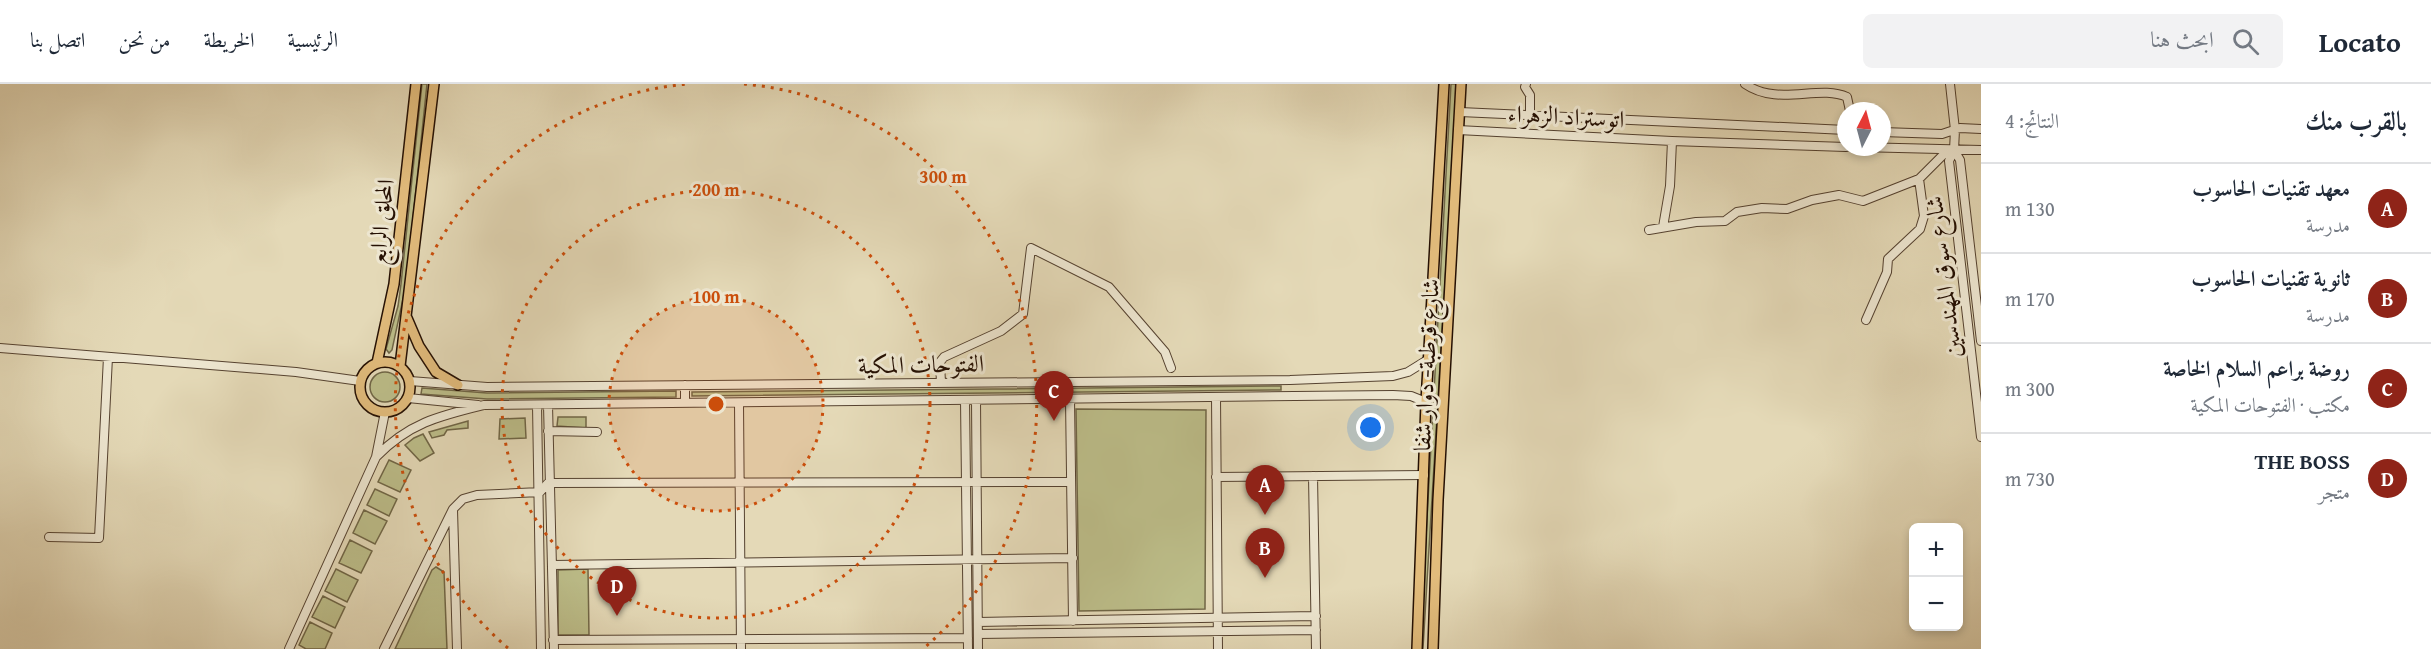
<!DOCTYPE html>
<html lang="ar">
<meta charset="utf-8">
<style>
body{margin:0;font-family:"Gentium Book Plus",Amiri,serif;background:#f2f2f3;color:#1f2937;direction:rtl}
.controls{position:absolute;right:18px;bottom:18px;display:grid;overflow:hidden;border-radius:9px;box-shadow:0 3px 9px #0003}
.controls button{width:54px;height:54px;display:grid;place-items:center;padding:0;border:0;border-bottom:2px solid #e0e1e3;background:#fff;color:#1f2937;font:30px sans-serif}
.compass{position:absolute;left:1837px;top:18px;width:54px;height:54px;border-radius:50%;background:#fff;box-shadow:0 3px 9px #0003;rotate:6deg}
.you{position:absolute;left:1371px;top:344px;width:21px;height:21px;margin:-15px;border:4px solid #fff;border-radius:50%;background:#1a73e8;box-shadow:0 0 0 9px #1a73e833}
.badge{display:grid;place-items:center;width:39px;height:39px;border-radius:50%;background:#8f2418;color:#fff;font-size:20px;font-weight:700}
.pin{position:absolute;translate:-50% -50px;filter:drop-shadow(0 2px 3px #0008)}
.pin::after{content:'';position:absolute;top:32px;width:21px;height:18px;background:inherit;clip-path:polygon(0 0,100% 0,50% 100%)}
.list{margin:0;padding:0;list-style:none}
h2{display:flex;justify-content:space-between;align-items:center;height:78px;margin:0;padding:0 24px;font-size:26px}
h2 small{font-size:20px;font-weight:400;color:#747a83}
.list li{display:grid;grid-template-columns:39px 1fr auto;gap:18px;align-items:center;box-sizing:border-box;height:90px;padding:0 24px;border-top:2px solid #e0e1e3}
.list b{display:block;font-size:22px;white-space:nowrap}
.list p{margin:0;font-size:20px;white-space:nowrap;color:#747a83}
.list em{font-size:20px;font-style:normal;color:#747a83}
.icon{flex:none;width:33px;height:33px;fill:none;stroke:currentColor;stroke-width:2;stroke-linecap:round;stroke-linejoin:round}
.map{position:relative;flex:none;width:1981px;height:565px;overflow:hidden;direction:ltr}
header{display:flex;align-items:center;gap:36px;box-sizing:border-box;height:84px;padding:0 30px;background:#fff;border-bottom:2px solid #e0e1e3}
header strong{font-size:28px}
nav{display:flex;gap:33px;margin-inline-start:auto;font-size:21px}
.search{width:420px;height:54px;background:#f2f2f3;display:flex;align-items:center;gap:15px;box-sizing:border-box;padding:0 21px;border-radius:9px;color:#747a83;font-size:22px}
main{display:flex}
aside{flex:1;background:#fff}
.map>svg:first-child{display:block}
.green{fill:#bcbd89;stroke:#706646;stroke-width:1.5}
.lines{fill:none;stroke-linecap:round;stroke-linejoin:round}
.minor-casing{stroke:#554230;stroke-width:10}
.major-casing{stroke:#251003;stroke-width:12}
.minor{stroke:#ede6d0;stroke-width:8}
.major{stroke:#e2bc7c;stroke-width:9}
.ring{fill:none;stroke:#cb4e0b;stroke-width:3;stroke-dasharray:3 6}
.labels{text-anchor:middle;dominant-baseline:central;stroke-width:6;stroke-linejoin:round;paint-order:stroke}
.street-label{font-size:24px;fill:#251003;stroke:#ede6d0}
.centre{fill:#cb4e0b;stroke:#ede6d0;stroke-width:3}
.ring-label{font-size:18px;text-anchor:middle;font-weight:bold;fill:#cb4e0b;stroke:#ede6d0;stroke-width:6;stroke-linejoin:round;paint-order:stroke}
</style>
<header>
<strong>Locato</strong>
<div class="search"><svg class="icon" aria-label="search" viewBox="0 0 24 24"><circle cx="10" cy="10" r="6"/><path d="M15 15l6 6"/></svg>ابحث هنا</div>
<nav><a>الرئيسية</a><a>الخريطة</a><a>من نحن</a><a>اتصل بنا</a></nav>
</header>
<main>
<aside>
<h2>بالقرب منك<small>النتائج: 4</small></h2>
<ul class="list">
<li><span class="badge">A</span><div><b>معهد تقنيات الحاسوب</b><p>مدرسة</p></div><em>130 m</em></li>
<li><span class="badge">B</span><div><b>ثانوية تقنيات الحاسوب</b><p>مدرسة</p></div><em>170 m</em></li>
<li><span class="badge">C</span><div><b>روضة براعم السلام الخاصة</b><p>مكتب · الفتوحات المكية</p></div><em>300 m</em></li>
<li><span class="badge">D</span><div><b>THE BOSS</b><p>متجر</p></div><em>730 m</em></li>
</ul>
</aside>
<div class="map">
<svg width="1981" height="565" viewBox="0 0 1981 565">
<rect width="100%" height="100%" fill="#e4d9b7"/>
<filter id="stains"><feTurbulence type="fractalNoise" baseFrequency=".00333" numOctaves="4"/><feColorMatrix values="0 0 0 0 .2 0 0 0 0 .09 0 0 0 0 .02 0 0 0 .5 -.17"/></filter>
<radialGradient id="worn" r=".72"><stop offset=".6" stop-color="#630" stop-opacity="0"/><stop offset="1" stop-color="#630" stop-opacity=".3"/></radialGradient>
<!-- green -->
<path class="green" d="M422,0H427L406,201L392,266L389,269L386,265L398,222L401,200Z
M1451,0H1457L1423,564L1420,561Z
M370 303a15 15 0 1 1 30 0a15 15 0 1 1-30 0Z
M1281,302V306L692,312V308Z
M422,304L487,309L676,307V313L487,315L421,310Z
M1076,325L1206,326L1205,525L1079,527Z
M558,333H586V344L557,342Z
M525,334L526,354L499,355L500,335Z
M468,337V344L447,346L444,351L432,354L429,348Z
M423,350L434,369L420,377L405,361L414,354Z
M389,376L411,386L400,408L378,398Z
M375,405L397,415L389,432L367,421Z
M364,426L387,437L375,460L353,449Z
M350,456L372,467L361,489L339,479Z
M436,483L444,488L447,565H395L432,486Z
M336,485L358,496L347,518L325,507Z
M588,485L589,551H558V486Z
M323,512L345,523L335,544L312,533Z
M310,538L332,549L325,565H306L299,561Z"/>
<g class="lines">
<!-- minor casing -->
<g class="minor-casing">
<path id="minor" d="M1526,0L1525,3L1530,11V31
M1745,0C1778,23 1819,0 1847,13L1850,27
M1950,0L1955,46L1954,66L1949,77L1981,353
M1460,28L1846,46
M1458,46L1672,57L1846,63
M1882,48L1942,50L1960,44L1981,45
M1858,63L1981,66
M1954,66L1960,76L1981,257
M1663,143L1670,102L1672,57
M1649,146L1696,138L1725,137L1737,128L1762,124L1787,125L1812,116L1839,111L1863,117L1919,95L1948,66
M1866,236L1887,188L1888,175L1920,145L1924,132L1919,95
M0,264L296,288L360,297
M410,297L487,303L1290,296L1393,292L1408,288L1429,275
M941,299L940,278L944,273L1001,247L1023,230L1031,164L1109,203L1165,268L1171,284
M1216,313L1218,565
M408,314L478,321
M1070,315L1073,537
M965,316L968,565
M976,316L978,565
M685,319V301
M739,319L741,565
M537,321L541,565
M548,321L554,565
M548,347L597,348
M376,373C409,339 439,332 484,321L1393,311L1411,312L1426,318
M1313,392L1316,565
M1216,393L1424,391
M453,426L457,565
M49,453L99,454L108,273
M552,481L1073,474
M978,538L1316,532
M978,550L1316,546
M553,556L968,554
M289,565L376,373L385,328
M384,565L453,425L463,415L477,411L540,408L548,399L1071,398"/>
</g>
<!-- major casing -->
<g class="major-casing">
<path id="major" d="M407,234L419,262L436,288L458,301
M360 303a25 25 0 1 1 50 0a25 25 0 1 1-50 0Z
M377,279L394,200L416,0
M400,282L434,0
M1417,565L1426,318L1444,0
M1433,565L1438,416L1461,0"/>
</g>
<!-- minor -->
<use href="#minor" class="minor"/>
<!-- major -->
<use href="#major" class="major"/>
</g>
<!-- distance rings -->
<circle cx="716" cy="320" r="107" fill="#cb4e0b" fill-opacity=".12"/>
<g class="ring">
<circle cx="716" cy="320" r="107"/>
<circle cx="716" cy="320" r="214"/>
<path d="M508 564A321 321 0 0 1 688 0M744 0A321 321 0 0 1 924 564"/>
</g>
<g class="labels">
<!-- street labels -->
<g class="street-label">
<text transform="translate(1566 32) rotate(3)">اتوستراد الزهراء</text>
<text transform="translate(381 138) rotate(-84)">المحلق الرابع</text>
<text transform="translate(1943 193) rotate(-97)">شارع سوق المهندسين</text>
<text transform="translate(921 280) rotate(-1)">الفتوحات المكية</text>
<text transform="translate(1426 281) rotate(-87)">شارع قرطبة- دوار شفا</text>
</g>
</g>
<circle cx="716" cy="320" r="9" class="centre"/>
<g class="ring-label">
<text x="943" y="99">300 m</text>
<text x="716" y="112">200 m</text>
<text x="716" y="219">100 m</text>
</g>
<rect width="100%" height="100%" filter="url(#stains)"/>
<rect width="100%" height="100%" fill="url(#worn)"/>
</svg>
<div class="controls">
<button>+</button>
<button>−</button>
</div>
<svg class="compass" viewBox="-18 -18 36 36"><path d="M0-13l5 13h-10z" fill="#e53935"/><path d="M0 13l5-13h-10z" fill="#747a83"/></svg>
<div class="you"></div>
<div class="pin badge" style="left:1265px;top:431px">A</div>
<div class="pin badge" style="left:1265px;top:494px">B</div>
<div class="pin badge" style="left:1054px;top:337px">C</div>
<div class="pin badge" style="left:617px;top:532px">D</div>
</div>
</main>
